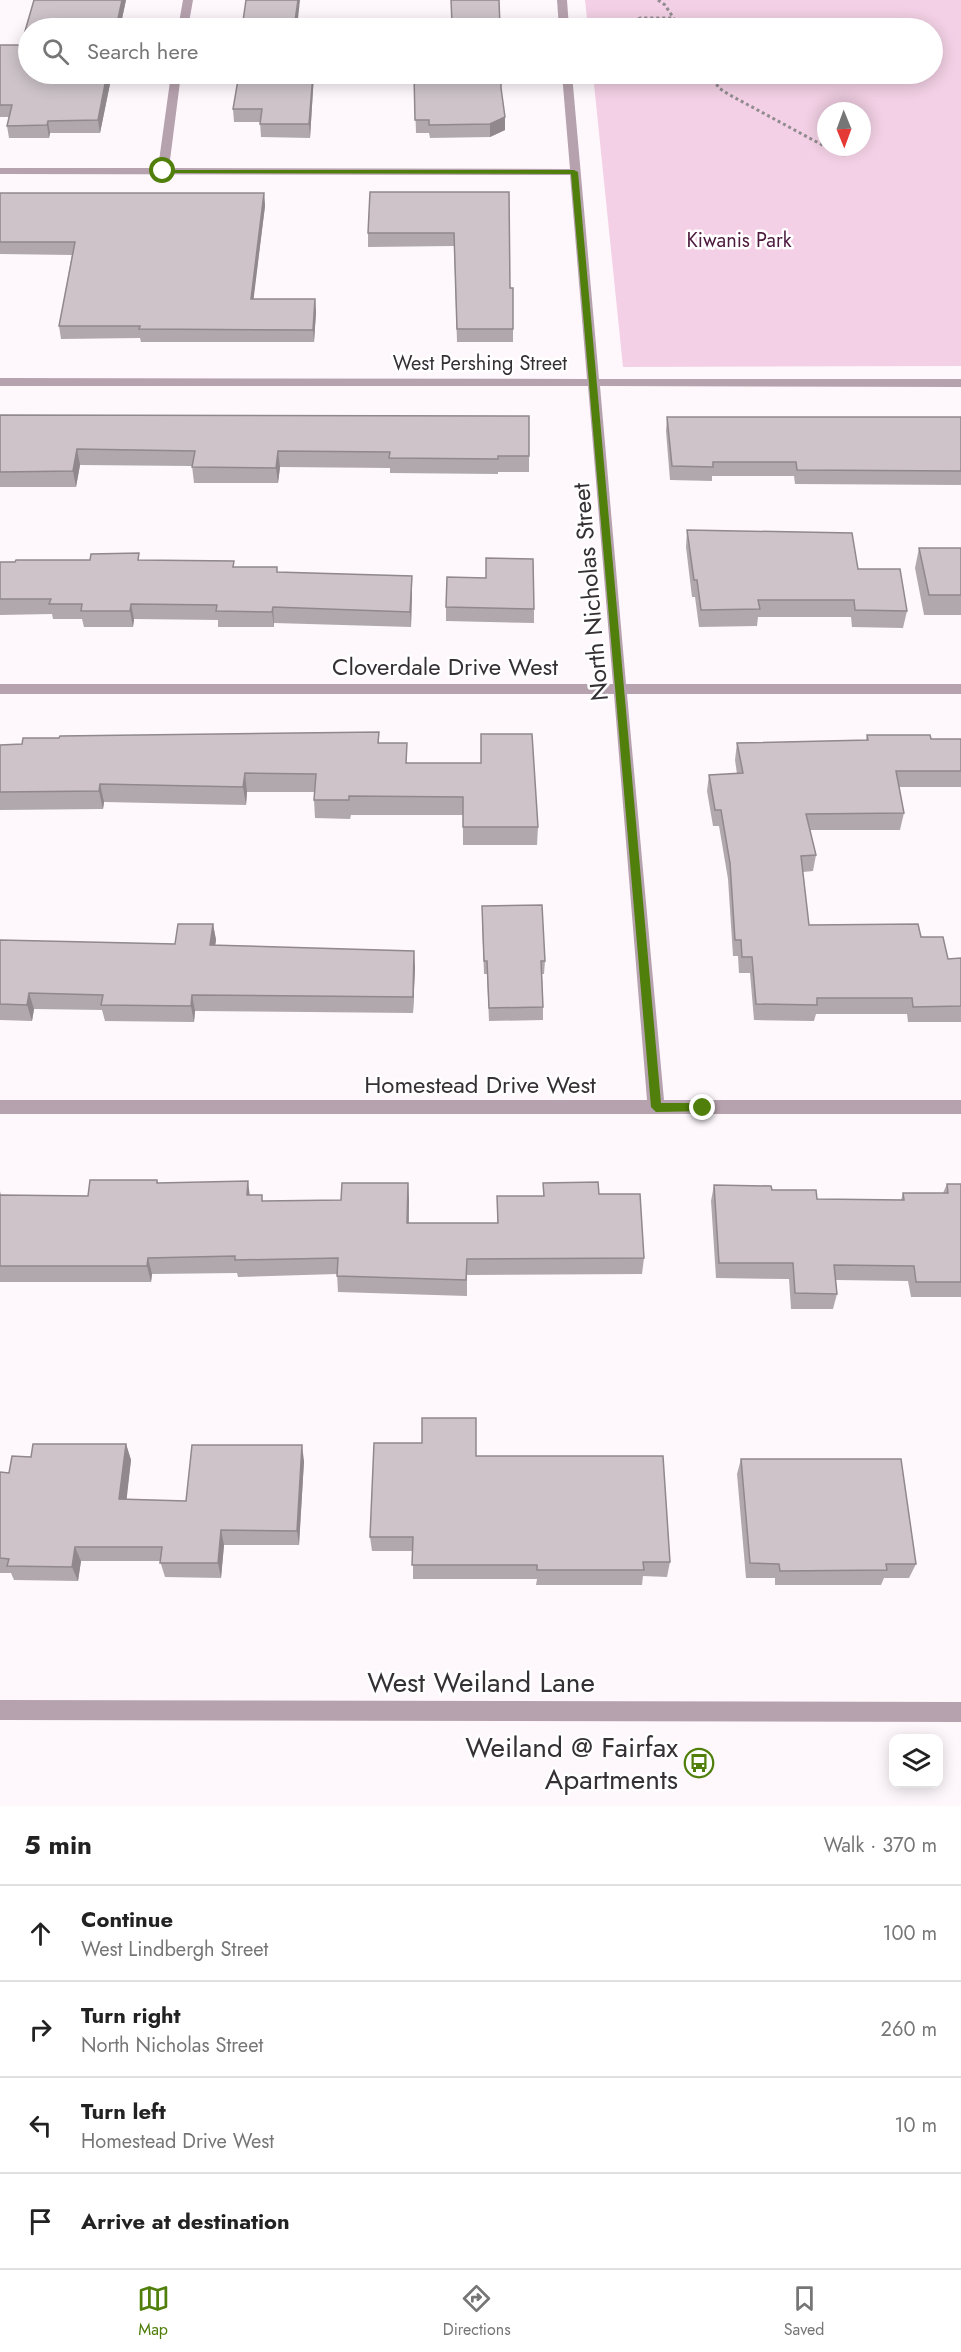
<!DOCTYPE html>
<meta charset="utf-8">
<style>
body{margin:0;font-family:Jost,sans-serif;background:#f2f2f2;color:#222}
.controls{position:absolute;right:18px;bottom:18px;display:grid;overflow:hidden;border-radius:12px;box-shadow:0 3px 15px #0003}
.controls button{width:54px;height:54px;display:grid;place-items:center;padding:0;border:0;border-bottom:2px solid #e0e0e0;background:#fff;color:#222;font:30px sans-serif}
.compass{position:absolute;left:817px;top:102px;width:54px;height:54px;border-radius:50%;background:#fff;box-shadow:0 3px 15px #0003;rotate:179deg}
.stop{position:absolute;width:18px;height:18px;margin:-14px;border:4px solid #507f0b;border-radius:50%;background:#fff}
.stop.end{background:#507f0b;border-color:#fff;box-shadow:0 2px 6px #0008}
.list{margin:0;padding:0;list-style:none}
h2{display:flex;justify-content:space-between;align-items:center;height:78px;margin:0;padding:0 24px;font-size:26px}
h2 small{font-size:20px;font-weight:400;color:#767676}
.list li{display:grid;grid-template-columns:39px 1fr auto;gap:18px;align-items:center;box-sizing:border-box;height:96px;padding:0 24px;border-top:2px solid #e0e0e0}
.list b{display:block;font-size:22px;white-space:nowrap}
.list p{margin:0;font-size:20px;white-space:nowrap;color:#767676}
.list em{font-size:20px;font-style:normal;color:#767676}
.icon{flex:none;width:33px;height:33px;fill:none;stroke:currentColor;stroke-width:2;stroke-linecap:round;stroke-linejoin:round}
.map{position:relative;flex:none;width:961px;height:1806px;overflow:hidden}
.search{position:absolute;background:#fff;box-shadow:0 3px 15px #0003;left:18px;right:18px;top:18px;height:66px;display:flex;align-items:center;gap:15px;box-sizing:border-box;padding:0 21px;border-radius:33px;color:#767676;font-size:22px}
.sheet{height:462px;background:#fff}
nav{display:flex;justify-content:space-around;align-items:center;box-sizing:border-box;height:84px;border-top:2px solid #e0e0e0;background:#fff;font-size:16px;color:#767676}
nav a{display:grid;justify-items:center;gap:3px}
nav .on{color:#507f0b}
.map>svg:first-child{display:block}
.green{fill:#f3d0e5;fill-rule:evenodd}
.lines{fill:none;stroke-linecap:round;stroke-linejoin:round}
.path{stroke:#918c8f;stroke-width:3;stroke-dasharray:3 3;stroke-linecap:butt}
.minor{fill:#b6a2ae;fill-rule:evenodd}
.wall{fill:#b0a8ad}
.shaded-wall{fill:#90888d}
.building{fill:#cdc3c9;stroke:#90888d;stroke-width:1.5}
.route{fill:#507f0b}
.labels{text-anchor:middle;dominant-baseline:central;stroke-width:5;stroke-linejoin:round;paint-order:stroke}
.far-park-label{font-size:20px;fill:#4c193d;stroke:#fff}
.far-street-label{font-size:20px;fill:#343033;stroke:#fff}
.street-label{font-size:24px;fill:#343033;stroke:#fff}
.near-street-label{font-size:28px;fill:#343033;stroke:#fff}
.near-poi-label{font-size:28px;fill:#343033;stroke:#fff;text-anchor:end}
</style>
<div class="map">
<svg width="961" height="1806" viewBox="0 0 961 1806">
<rect width="100%" height="100%" fill="#fef8fc"/>
<!-- green -->
<path class="green" d="M585,0H961V366L623,367L593,74H932V28H588ZM826,111H862V147H826Z"/>
<g class="lines">
<!-- path -->
<path class="path" d="M658,0L665,5L680,28
M623,28L640,18H673
M634,74L662,81L712,79
M710,74L719,88L728,94L826,147
M826,147L845,155"/>
<!-- minor -->
<path class="minor" d="M183,0H193L188,28H178Z
M557,0H567L569,28H559Z
M171,74H181L169,168L570,169L562,74H572L599,379H961V387L600,386L626,684H961V694H627L664,1100H961V1114H0V1100H647L614,694H0V684H613L588,386H0V378L587,379L570,175L0,174V168H158Z
M0,1700L961,1702V1722L0,1720Z"/>
</g>
<!-- wall -->
<path class="wall" d="M34,0H126L120,28H28V74H112L100,133H50L49,138H9L7,126L9,117H0V45H21Z
M238,74H314L310,138L261,137L260,122H234L233,109L239,77Z
M414,74L501,88L505,117V130L490,137L430,138L429,133H416Z
M509,192L510,288H513V342H457L454,246L368,247V233Z
M0,193H264L265,206L253,299H315L316,312L314,342H141L140,338L61,339L59,326L72,255L0,254Z
M0,415L529,416V472H498V474L390,473V468L280,467L278,483H194L192,466L80,465L76,487H0Z
M667,417H961V485L795,484L794,476H712V481L670,480L666,431Z
M687,530L858,569L907,611L903,628L852,627L851,617H758L757,626L699,627L695,597H692L686,547Z
M919,548H961V615H924L915,568Z
M141,560L234,561V567L278,572L412,591L411,627L274,623V627H218V620L134,619L133,627H84L82,619H53L52,614L0,615V562Z
M486,578L534,609V623L446,621V607Z
M379,732V743L408,763L538,827L537,845H463V815H351L350,819L315,818L314,800V792H247L246,805L104,802L103,809L0,810V745L22,744L59,738Z
M867,735L931,739H961V787H899L904,813L900,830H810L816,855L813,871L803,872L809,925L921,937L948,959L961,958V1022H908L907,1014H816L814,1021L754,1020L750,973H739L738,956H733L728,879L719,826H713L707,791L709,775L737,774L735,760L737,743L866,740Z
M482,920L545,961L544,974H542L543,1007V1020L489,1021L487,974H484Z
M213,924L216,940L215,945L415,967L413,1013L195,1011L194,1022L105,1021L102,1010L34,1009L32,1021L0,1020V940L175,944Z
M157,1180L158,1183L250,1195L263,1201L341,1200L408,1183L409,1200V1223H497V1196H543V1183L599,1194L644,1258L642,1274L467,1275V1296L338,1292L337,1274L238,1277L237,1273L152,1274L151,1282H0V1191L1,1195L88,1196Z
M947,1184H961V1297H911L908,1281L836,1280L837,1294L833,1309H791L789,1279L716,1278L711,1201L714,1185L772,1190L817,1199L901,1200L903,1193H943Z
M126,1444L131,1460L126,1499L186,1501L304,1461L299,1545H224L221,1578L165,1577L160,1561H81L78,1581L14,1580L11,1573H0V1472L9,1473L31,1457Z
M476,1456L670,1562L667,1577L643,1576L642,1585H536L537,1579H413V1551H372L370,1537Z
M741,1459L916,1564L909,1578H884L881,1585H775V1578H746L737,1474Z"/>
<!-- shaded-wall -->
<path class="shaded-wall" d="M122,0H126L120,28H116Z
M298,0H300L297,28H294Z
M107,74H112L100,133L98,120Z
M313,74H314L310,138L309,124Z
M505,117V130L490,137V124Z
M48,121L50,133L49,138L47,125Z
M264,193L265,206L252,312L251,299Z
M315,299L316,312L314,342L313,330Z
M77,449L80,465L76,487L73,471Z
M278,451L280,467L278,483L276,468Z
M412,576V591L411,627L410,612Z
M131,604L134,619L133,627L130,611Z
M273,607L274,623V627L272,612Z
M245,773L247,792L246,805L243,787Z
M100,784L104,802L103,809L99,791Z
M213,924L216,940L213,961L210,945Z
M414,951L415,967L413,1013V997Z
M29,993L34,1009L32,1021L27,1005Z
M192,995L195,1011L194,1022L191,1006Z
M248,1181L250,1197L247,1195Z
M408,1183L409,1200L408,1239L407,1223Z
M148,1258L152,1274L151,1282L147,1266Z
M126,1444L131,1460L125,1514L119,1499Z
M302,1445L304,1461L299,1545L297,1531Z
M221,1530L224,1545L221,1578L218,1563Z
M75,1547L81,1561L78,1581L72,1567Z"/>
<!-- building -->
<path class="building" d="M34,0H122L116,28H28V74H107L98,120L48,121L47,125L7,126L12,105H0V45H21Z
M246,0H298L294,28H242Z
M451,0H499L500,28H412V25L452,24Z
M239,74H313L309,124H260L262,109H233Z
M414,74H501V88L505,117L490,124L429,125V120H415Z
M370,192H509L510,288H513V329H457L454,233H368Z
M0,193H264L251,299H315L313,330L139,329L140,326H59L75,242H0Z
M0,415L529,416V456H498V459L389,458L390,452L278,451L276,468L192,467L195,451L77,449L73,471L0,472Z
M667,417H961V471L797,470L796,462H713V467L672,466Z
M687,530L852,533L858,569H900L907,611L855,610L854,600H758L760,609L701,610L697,580H694Z
M919,548H961V595H929Z
M139,553L138,560L234,561L233,567H277V572L412,576L410,612L273,607L272,612L216,611L217,605L131,604L130,611H81L82,604H49L51,599H0V562H15L16,560H90L91,554Z
M486,558L533,559L534,609L446,607L447,577L486,578Z
M379,732L378,743H407L406,763H481V734H532L538,827H463V797L349,796V800H314L316,774L245,773L243,787L100,784L99,791L0,792V745L22,744L23,738H59L60,736Z
M867,735H930L931,739H961V771H896L904,813L806,814L816,855L801,856L809,925L918,924L921,937H943L948,959L961,958V1006L913,1007L912,998H817V1005L756,1004L752,957H742L741,940H735L730,863L721,810H715L709,775L743,773L737,743L868,740Z
M542,905L545,961H541L543,1007L489,1008L487,961H484L482,906Z
M178,924H213L210,945L414,951L413,997L192,995L191,1006L101,1005L103,995L29,993L27,1005L0,1004V940L175,944Z
M90,1180H157V1183L248,1181L247,1195H262V1201L341,1200L342,1183H408L407,1223H498L497,1196H544L543,1183L598,1182L599,1194H640L644,1258L467,1259L466,1280L337,1276L338,1258L235,1260V1256L148,1258L147,1266H0V1195L88,1196Z
M947,1184H961V1282H916L914,1266L834,1265L837,1294L795,1293L793,1263H719L714,1185L771,1186L772,1190H816L817,1199L904,1200L903,1193H948Z
M422,1418H476V1456H663L670,1562H643L644,1570H537V1565H412L413,1537H370L374,1443H422Z
M33,1444H126L119,1499L186,1501L192,1445H302L297,1531L221,1530L218,1563H160L162,1547H75L72,1567L7,1566L9,1559L0,1558V1472L9,1473L12,1456L31,1457Z
M741,1459H901L916,1564H886L887,1570L780,1571L779,1564L750,1563Z"/>
<!-- route -->
<path class="route" d="M160,170H574L578,172L661,1103H703L709,1108L707,1111L656,1112L651,1107L571,174L163,173Z"/>
<!-- icons -->
<defs>
<g id="bus-ring" transform="scale(1.5)"><circle r="9.5" fill="#fff" stroke="#507f0b" stroke-width="1.5"/><path d="M-5-6H5V4H4V6H2V4H-2V6H-4V4H-5ZM-3.5-4V0h7V-4ZM-3.5 1.2v1.5H-2V1.2ZM2 1.2v1.5H3.5V1.2Z" fill="#507f0b"/></g>
</defs>
<g fill-rule="evenodd">
<use href="#bus-ring" x="699" y="1763"/>
</g>
<g class="labels">
<!-- far-park labels -->
<g class="far-park-label">
<text x="739" y="240">Kiwanis Park</text>
</g>
<!-- far-street labels -->
<g class="far-street-label">
<text x="480" y="363">West Pershing Street</text>
</g>
<!-- street labels -->
<g class="street-label">
<text transform="translate(590 592) rotate(-95)">North Nicholas Street</text>
<text x="445" y="666">Cloverdale Drive West</text>
<text x="480" y="1084">Homestead Drive West</text>
</g>
<!-- near-street labels -->
<g class="near-street-label">
<text x="481" y="1682">West Weiland Lane</text>
</g>
<!-- near-poi labels -->
<g class="near-poi-label">
<text x="678" y="1747">Weiland @ Fairfax<tspan x="678" dy="32">Apartments</tspan></text>
</g>
</g>
</svg>
<div class="controls">
<button><svg class="icon" aria-label="layers" viewBox="0 0 24 24"><path d="M12 4l9 5-9 5-9-5zM3 14l9 5 9-5"/></svg></button>
</div>
<svg class="compass" viewBox="-18 -18 36 36"><path d="M0-13l5 13h-10z" fill="#e53935"/><path d="M0 13l5-13h-10z" fill="#767676"/></svg>
<div class="stop" style="left:163px;top:171px"></div>
<div class="stop end" style="left:703px;top:1108px"></div>
<div class="search"><svg class="icon" aria-label="search" viewBox="0 0 24 24"><circle cx="10" cy="10" r="6"/><path d="M15 15l6 6"/></svg>Search here</div>
</div>
<section class="sheet">
<h2>5 min<small>Walk · 370 m</small></h2>
<ul class="list">
<li><svg class="icon" aria-label="ahead" viewBox="0 0 24 24"><path d="M12 20V5M6 11l6-6 6 6"/></svg><div><b>Continue</b><p>West Lindbergh Street</p></div><em>100 m</em></li>
<li><svg class="icon" aria-label="right" viewBox="0 0 24 24"><path d="M7 20v-9h11M14 6l5 5-5 5"/></svg><div><b>Turn right</b><p>North Nicholas Street</p></div><em>260 m</em></li>
<li><svg class="icon" aria-label="left" viewBox="0 0 24 24"><path d="M17 20v-9H6M10 6l-5 5 5 5"/></svg><div><b>Turn left</b><p>Homestead Drive West</p></div><em>10 m</em></li>
<li><svg class="icon" aria-label="arrive" viewBox="0 0 24 24"><path d="M6 21V4h12l-3 4 3 4H6"/></svg><div><b>Arrive at destination</b></div></li>
</ul>
</section>
<nav>
<a class="on"><svg class="icon" aria-label="map" viewBox="0 0 24 24"><path d="M3 6l6-2 6 2 6-2v14l-6 2-6-2-6 2zM9 4v14M15 6v14"/></svg>Map</a>
<a><svg class="icon" aria-label="directions" viewBox="0 0 24 24"><path d="M12 3l9 9-9 9-9-9zM9 14v-3h6M13 9l2 2-2 2"/></svg>Directions</a>
<a><svg class="icon" aria-label="saved" viewBox="0 0 24 24"><path d="M7 4h10v16l-5-4-5 4z"/></svg>Saved</a>
</nav>
